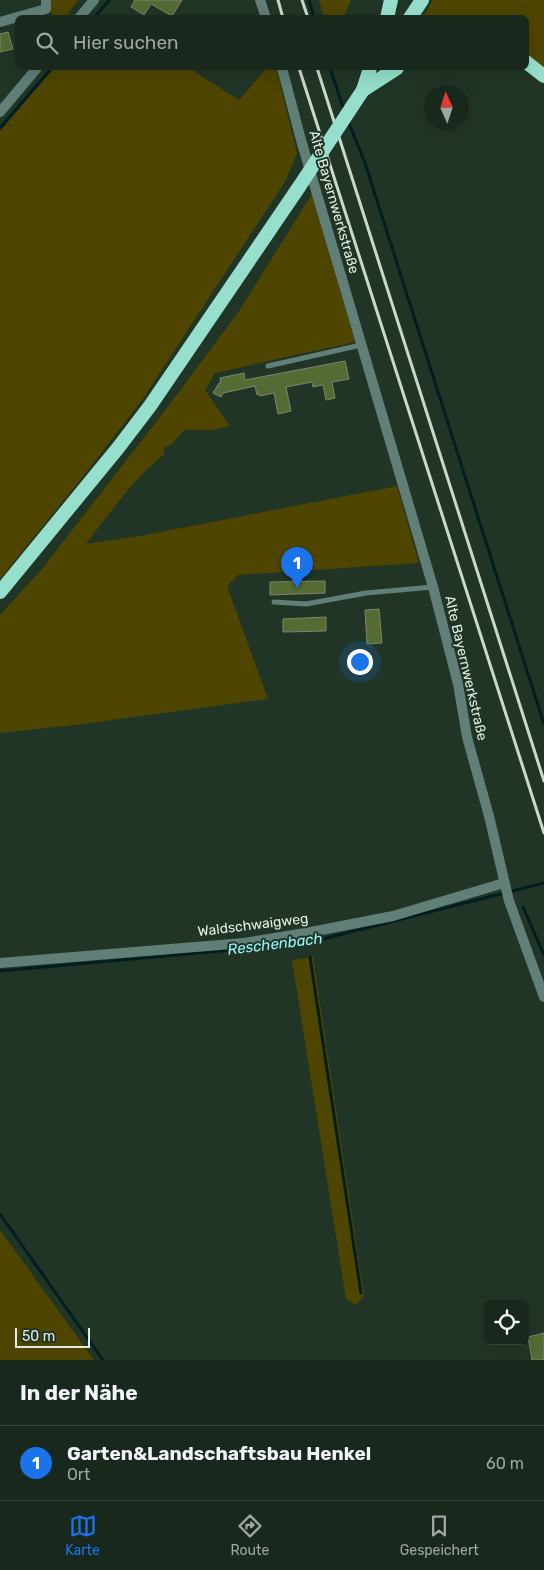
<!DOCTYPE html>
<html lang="de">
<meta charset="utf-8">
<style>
body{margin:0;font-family:Rubik,sans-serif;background:#223025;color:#f1f3f6}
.controls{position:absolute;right:15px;bottom:15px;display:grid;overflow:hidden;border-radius:8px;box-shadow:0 5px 20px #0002}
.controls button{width:45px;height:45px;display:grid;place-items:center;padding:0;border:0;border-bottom:1px solid #37443b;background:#19281c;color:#f1f3f6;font:25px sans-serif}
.compass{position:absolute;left:424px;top:85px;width:45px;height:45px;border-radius:50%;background:#19281c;box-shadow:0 5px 20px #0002;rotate:357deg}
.scale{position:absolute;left:15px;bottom:12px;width:75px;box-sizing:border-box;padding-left:5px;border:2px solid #e1ede3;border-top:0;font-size:14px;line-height:18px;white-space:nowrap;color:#e1ede3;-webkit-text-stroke:4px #213526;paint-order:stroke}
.you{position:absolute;left:359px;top:661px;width:18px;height:18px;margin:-12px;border:4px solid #fff;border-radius:50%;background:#1a73e8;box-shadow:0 0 0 8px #1a73e833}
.badge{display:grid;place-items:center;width:32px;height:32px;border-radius:50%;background:#1a73e8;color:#fff;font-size:16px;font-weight:700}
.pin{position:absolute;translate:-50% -41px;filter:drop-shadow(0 1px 2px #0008)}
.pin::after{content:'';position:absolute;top:26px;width:18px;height:15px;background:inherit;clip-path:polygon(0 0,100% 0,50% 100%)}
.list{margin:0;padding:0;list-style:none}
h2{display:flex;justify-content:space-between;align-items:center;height:65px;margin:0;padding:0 20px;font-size:21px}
h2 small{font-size:16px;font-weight:400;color:#9fa6a3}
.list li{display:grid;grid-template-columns:32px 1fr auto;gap:15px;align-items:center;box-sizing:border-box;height:75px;padding:0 20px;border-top:1px solid #37443b}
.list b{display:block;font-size:19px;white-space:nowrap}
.list p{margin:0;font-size:16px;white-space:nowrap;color:#9fa6a3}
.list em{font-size:16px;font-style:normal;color:#9fa6a3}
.icon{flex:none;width:28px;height:28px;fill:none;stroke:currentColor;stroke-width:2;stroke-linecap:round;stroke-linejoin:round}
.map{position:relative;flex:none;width:544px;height:1360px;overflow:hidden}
.search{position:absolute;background:#19281c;box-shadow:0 5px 20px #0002;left:15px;right:15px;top:15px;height:55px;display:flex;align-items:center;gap:12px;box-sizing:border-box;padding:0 18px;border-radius:8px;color:#9fa6a3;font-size:19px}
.sheet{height:140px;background:#19281c}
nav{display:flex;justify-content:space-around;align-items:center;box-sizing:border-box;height:70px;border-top:1px solid #37443b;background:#19281c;font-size:14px;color:#9fa6a3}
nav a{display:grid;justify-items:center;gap:2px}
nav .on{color:#1a73e8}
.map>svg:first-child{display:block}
.green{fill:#4e4500}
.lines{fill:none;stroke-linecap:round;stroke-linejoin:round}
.stream{stroke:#031e20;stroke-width:3}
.building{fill:#566a33;stroke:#7c866e}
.service{stroke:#607f77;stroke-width:5}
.minor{stroke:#607f77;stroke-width:10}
.trunk{stroke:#96dfcc;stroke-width:14}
.rail{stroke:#cad7cc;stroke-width:3}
.trunk-bridge{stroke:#96dfcc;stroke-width:14}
.labels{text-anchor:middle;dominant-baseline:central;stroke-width:4;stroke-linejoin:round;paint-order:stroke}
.street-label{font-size:14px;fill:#e1ede3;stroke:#213526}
.water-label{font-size:15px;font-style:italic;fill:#97f6fd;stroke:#213526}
</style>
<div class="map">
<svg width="544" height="1360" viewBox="0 0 544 1360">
<rect width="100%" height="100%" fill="#213526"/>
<!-- green -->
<path class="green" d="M48,0H78L65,18L53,17L49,9Z
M319,0H351L344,17L324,18Z
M433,0H544V69L527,56L526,18H422Z
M53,68H189L239,100L267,68H276L297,153L286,180L142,400L81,479L0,579V131Z
M312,194L355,342L215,373L205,390L230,426L213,430H184L172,444L164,448V454C133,480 110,512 86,544L140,536L397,486L419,563L238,575L227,586L268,699L75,725L0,733V615L42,569L167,408L239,311Z
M313,957L364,1296L356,1305L346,1299L292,960Z
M0,1230L94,1360H0Z"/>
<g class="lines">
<!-- stream -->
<path class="stream" d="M309,0L314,18
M94,18L109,0
M330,68L344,110
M348,121L365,163L544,724
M0,128L52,68
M523,907L544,955
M310,957L361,1293
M0,971L307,943L544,883
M0,1214L103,1360"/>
</g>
<!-- building -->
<path class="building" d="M135,0H182L172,16L151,4L144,15L131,7Z
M8,32L13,49L0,52V34Z
M345,361L349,379L332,382L335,398L326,400L323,385L313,387L312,382L286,387L291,411L278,414L274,393L260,396L259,394L257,395L255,386L223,393L221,397L213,393L219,383H221L220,378L244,373L245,380Z
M325,581V593L270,595V582Z
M379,609L382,643L367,644L365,610Z
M326,617V631L283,632V619Z
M544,1333V1360H532L528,1337Z"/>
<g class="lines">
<!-- service -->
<path class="service" d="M268,366L361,345
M274,602L306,604L366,593L433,587"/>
<!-- minor -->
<path class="minor" d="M260,0L266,18
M79,18L94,0
M0,22L46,9V0
M282,68L301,140L433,587L458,684L467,737L489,816L509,901L544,997
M0,112L37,68
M0,963L244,943L311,932L393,916L504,883"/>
<!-- trunk -->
<path class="trunk" d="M387,18L391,0
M410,18L422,0
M526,62L544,76
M363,90L397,68
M363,90L370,68
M0,592L118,448L150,406L299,187"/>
<!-- rail -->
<path class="rail" d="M278,0L283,18
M302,0L308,18
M299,68L544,833
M317,68L544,781"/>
<!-- trunk-bridge -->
<path class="trunk-bridge" d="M299,187L363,90"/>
</g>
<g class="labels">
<!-- street labels -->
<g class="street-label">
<text transform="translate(334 202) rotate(74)">Alte Bayernwerkstraße</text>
<text transform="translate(466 668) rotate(77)">Alte Bayernwerkstraße</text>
<text transform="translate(253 925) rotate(-7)">Waldschwaigweg</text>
</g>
<!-- water labels -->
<g class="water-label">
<text transform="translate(275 944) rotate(-7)">Reschenbach</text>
</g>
</g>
</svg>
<div class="controls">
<button><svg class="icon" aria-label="locate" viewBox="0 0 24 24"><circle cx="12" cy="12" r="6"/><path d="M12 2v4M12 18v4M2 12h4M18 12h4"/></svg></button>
</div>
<svg class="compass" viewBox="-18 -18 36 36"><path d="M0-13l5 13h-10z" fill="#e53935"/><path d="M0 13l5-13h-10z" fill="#9fa6a3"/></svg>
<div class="scale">50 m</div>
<div class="you"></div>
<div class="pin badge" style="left:297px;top:588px">1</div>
<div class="search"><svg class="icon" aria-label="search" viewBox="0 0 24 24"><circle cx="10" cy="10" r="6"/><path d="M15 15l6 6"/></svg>Hier suchen</div>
</div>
<section class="sheet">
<h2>In der Nähe<small></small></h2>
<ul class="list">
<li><span class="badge">1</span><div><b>Garten&amp;Landschaftsbau Henkel</b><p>Ort</p></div><em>60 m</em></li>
</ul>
</section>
<nav>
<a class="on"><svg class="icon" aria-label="map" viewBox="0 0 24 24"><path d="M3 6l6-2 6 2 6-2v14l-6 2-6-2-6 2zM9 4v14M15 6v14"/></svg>Karte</a>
<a><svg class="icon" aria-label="directions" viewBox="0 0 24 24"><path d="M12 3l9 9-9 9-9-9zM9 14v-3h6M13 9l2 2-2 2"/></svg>Route</a>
<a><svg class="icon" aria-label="saved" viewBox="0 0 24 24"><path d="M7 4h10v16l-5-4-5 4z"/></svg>Gespeichert</a>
</nav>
